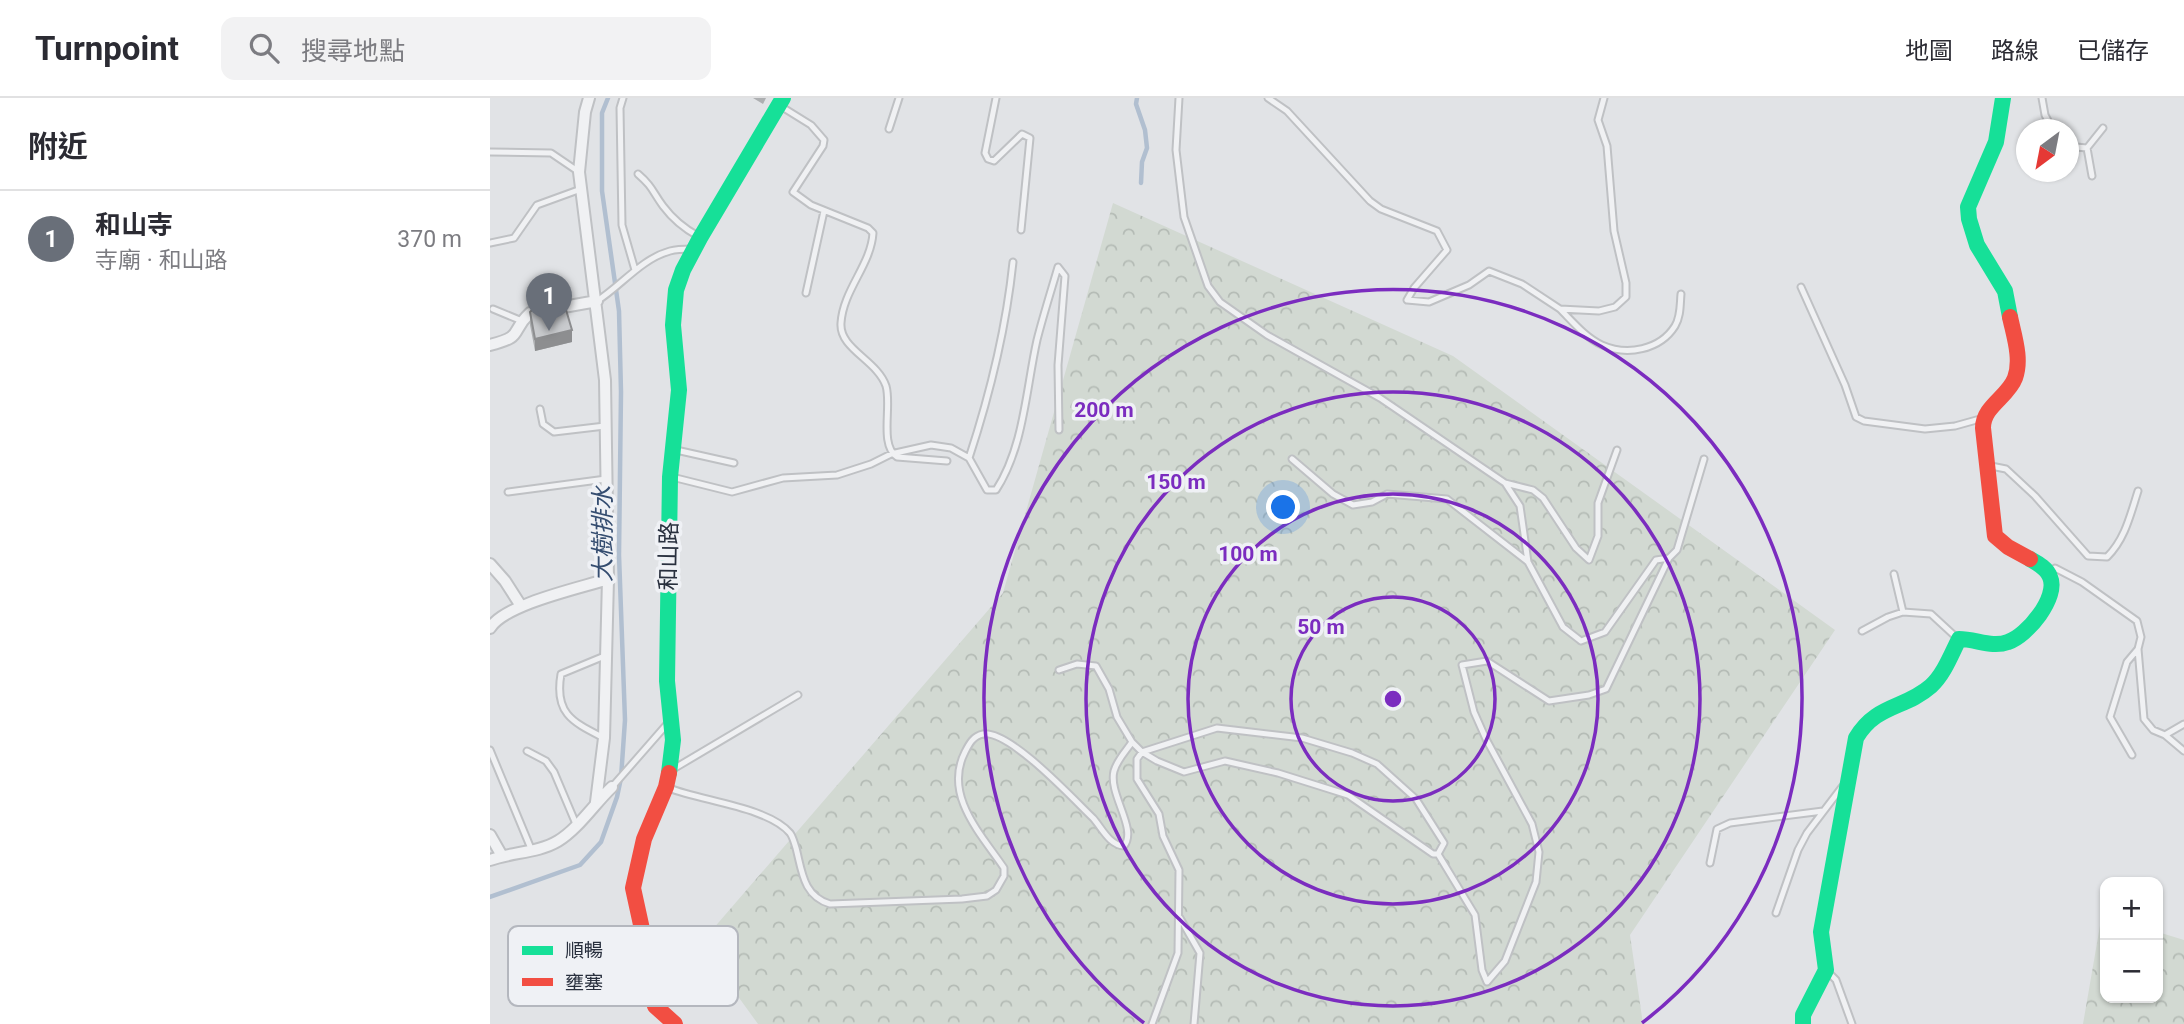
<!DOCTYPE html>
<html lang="zh-TW">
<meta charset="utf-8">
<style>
body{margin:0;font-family:Roboto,"Noto Sans TC",sans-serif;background:#f2f2f3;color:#2b2b33}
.controls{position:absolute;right:21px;bottom:21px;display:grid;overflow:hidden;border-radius:14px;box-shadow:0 2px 5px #0004}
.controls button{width:63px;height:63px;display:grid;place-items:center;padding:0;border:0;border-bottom:2px solid #e1e1e2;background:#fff;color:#2b2b33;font:35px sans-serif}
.compass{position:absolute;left:1526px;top:21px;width:63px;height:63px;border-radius:50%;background:#fff;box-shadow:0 2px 5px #0004;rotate:212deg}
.you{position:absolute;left:794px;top:410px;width:24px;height:24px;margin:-18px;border:5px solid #fff;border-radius:50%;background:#1a73e8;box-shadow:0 0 0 10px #1a73e833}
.badge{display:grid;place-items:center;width:46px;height:46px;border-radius:50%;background:#696f79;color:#fff;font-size:23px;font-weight:700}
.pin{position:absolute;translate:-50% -58px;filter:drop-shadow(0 2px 4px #0008)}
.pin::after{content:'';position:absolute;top:37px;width:24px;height:21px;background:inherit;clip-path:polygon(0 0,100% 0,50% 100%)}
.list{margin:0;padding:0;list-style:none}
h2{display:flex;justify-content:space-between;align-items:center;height:91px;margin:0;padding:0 28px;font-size:30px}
h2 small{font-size:23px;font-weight:400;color:#7c7c81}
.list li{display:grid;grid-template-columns:46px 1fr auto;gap:21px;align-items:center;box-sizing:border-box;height:98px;padding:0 28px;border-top:2px solid #e1e1e2}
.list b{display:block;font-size:26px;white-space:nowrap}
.list p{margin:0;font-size:23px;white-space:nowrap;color:#7c7c81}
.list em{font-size:23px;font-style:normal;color:#7c7c81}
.icon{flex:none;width:38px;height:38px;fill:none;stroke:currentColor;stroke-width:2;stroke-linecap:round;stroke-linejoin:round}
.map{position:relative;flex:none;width:1694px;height:926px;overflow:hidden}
header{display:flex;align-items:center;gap:42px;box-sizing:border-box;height:98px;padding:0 35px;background:#fff;border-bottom:2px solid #e1e1e2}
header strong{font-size:33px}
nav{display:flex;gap:38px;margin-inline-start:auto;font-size:24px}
.search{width:490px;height:63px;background:#f2f2f3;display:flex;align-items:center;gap:18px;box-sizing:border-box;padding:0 24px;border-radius:14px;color:#7c7c81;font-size:26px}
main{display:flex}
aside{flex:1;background:#fff}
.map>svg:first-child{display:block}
.forest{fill:url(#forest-crowns)}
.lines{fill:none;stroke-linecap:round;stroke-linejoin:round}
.stream{stroke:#b1bfd0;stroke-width:4.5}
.lane-casing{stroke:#bfc1c4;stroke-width:9}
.street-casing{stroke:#bfc1c4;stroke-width:14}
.lane{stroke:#f0f1f3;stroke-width:5}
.street{stroke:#f0f1f3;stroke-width:10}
.fast{stroke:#16e098;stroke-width:16}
.jam{stroke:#f24e42;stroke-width:16}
.wall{fill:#adafb1}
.shaded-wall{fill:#8d8e90}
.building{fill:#c9cbce;stroke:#8d8e90;stroke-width:2}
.ring{fill:none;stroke:#7b2cbf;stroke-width:3.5}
.labels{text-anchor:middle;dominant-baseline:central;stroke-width:7;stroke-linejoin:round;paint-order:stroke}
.street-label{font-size:23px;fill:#29303e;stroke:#eff1f5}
.water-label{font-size:24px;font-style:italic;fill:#354d70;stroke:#eff1f5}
.key{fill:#eff1f5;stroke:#b4b7be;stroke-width:2}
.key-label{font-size:19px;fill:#29303e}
.centre{fill:#7b2cbf;stroke:#eff1f5;stroke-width:3.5}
.ring-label{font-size:21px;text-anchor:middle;font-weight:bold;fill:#7b2cbf;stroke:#eff1f5;stroke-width:7;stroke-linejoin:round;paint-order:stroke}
</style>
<header>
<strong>Turnpoint</strong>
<div class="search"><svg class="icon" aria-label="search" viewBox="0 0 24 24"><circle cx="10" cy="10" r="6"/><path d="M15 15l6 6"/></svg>搜尋地點</div>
<nav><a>地圖</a><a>路線</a><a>已儲存</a></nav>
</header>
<main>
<aside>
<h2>附近<small></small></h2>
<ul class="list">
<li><span class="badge">1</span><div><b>和山寺</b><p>寺廟 · 和山路</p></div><em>370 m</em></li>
</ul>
</aside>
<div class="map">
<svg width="1694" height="926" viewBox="0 0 1694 926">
<defs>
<pattern id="forest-crowns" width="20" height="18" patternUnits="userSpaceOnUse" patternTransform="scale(1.75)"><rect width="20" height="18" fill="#d2d9d2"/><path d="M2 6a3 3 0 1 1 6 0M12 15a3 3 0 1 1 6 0" fill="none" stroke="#b4bbb5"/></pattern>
</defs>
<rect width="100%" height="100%" fill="#e1e3e6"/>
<!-- forest -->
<path class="forest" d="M623,105L963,258L1345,532L1140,837L1153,926H268L210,846L513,495Z
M1612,816L1615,817V900H1668V834L1694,842V926H1593Z"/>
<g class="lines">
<!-- stream -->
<path class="stream" d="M647,0L646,6L655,32L657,50L652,64L651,85
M0,799L90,767L111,744L127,699L131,680L135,622L129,457L131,294L129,213L112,93V15L118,0"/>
<!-- lane casing -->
<g class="lane-casing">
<path id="lane" d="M133,0L130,10L132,127L145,172
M506,0L495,55L498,61L504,63L532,36L540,40L531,132
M689,0L686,52L694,119L718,188L730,204L777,237L890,300L1015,385
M778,0L797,13L880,103L891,111L947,133L957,152L924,190L917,202L939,204L979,187L999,173L1032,186L1070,211L1109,213L1125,209L1136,199V185L1124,133L1117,48L1108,22L1114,0
M1552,0L1555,17L1563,32
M292,9L321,27L334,42L333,48L303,94L321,107L378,130L383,135C381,167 353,192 351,225C349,251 387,262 396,288C402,308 389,347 407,359L457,363
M399,31L409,0
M1578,43L1586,49L1597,50L1602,78
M1597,50L1613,30
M0,54L61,55L89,74
M148,76C163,89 162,93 173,108C182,120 195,131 208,138
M0,145L24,140L47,107L91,91
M1311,189L1355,287L1366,319L1374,323L1435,331L1465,328L1490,321
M316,195L334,113
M107,203C131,188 151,161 180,153C187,151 195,151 202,151
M3,211L32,223
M1070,211C1082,223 1096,240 1112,247C1137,258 1170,252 1185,228C1191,218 1190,206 1191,196
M50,311L53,326L64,334L115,328
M186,352L244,365
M479,360C500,296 516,231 523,164
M802,361L843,396L863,407L882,404L897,396L957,401L1038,464
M1501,368L1516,371L1545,398L1598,458L1617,459C1635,441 1640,418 1648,393
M182,379L242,394L293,380L347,377L381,366L401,356L441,347L461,350L479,360L497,392H506C534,349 536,291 547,242C553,218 561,193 568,169L575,178L568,267L569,332
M18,394L116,381
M1179,460L1187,452L1214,361
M1560,474L1565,470L1592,484L1647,523L1651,539L1648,551L1654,621L1663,632L1675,637L1694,653
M1404,476L1413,514
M1372,533L1398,519L1413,514L1441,516L1467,540
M569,572L587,566L606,568L619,591L627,619L642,644L652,654L667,663L694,674L735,663L788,675L858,697L943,756H948
M1675,637L1694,626
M114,640C83,624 64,616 71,576L117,557
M0,652L42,753
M37,653L56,663L64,674L86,726
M1642,657L1620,619L1637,564L1648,551
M185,670L308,597
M122,689L178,625
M179,690C211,703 278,709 300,735C303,739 304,744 306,750C312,773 313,798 340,806L472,801L497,798L506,792L514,778V770C491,736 453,697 475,654C479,646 483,638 493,636C520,632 584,702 603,720C612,730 619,747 634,748C648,731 618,696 624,673C627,662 636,653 642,644
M1220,765L1227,731L1240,725L1333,713
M1286,815L1308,752L1317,735L1352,689
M690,820L710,855L704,926
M1337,873L1346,882L1362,926
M662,926L688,855L689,772L673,738L669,716L647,681V661L652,654L727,630L812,640L862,655L887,666L926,701L954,745L948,756L985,817L992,872L997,884L1015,863L1046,784L1049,754L1042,726L996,641L984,614L972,567L997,563L1059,603L1099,597L1116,591L1179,460L1166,462L1115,534L1091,543L1073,529L1038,464L1030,408L1015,385L1043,392L1053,400L1086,450L1099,462L1108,438V405L1127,352"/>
</g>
<!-- street casing -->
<g class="street-casing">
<path id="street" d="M99,0L95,14L89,74L115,282L118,481L114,640L106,704
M0,247C35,238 19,235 40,215L107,203
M0,466L15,483L31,508
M0,530C15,506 90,490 118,481
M0,737L12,758
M0,762C22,754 48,755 68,743C88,731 105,705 122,689"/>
</g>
<!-- lane -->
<use href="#lane" class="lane"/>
<!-- street -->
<use href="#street" class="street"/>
<!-- fast -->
<path class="fast" d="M1513,0L1506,44L1478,109L1479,121L1487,147L1515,193L1520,219
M179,675L183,642L177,583L180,379L189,292L183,227L186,192L193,172L210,140L293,0
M1313,926V917L1336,872L1331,834L1366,640C1386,606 1415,611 1441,588C1454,576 1461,557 1469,541C1486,541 1502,550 1518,544C1537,538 1569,499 1560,479C1557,470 1547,465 1540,461"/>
<!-- jam -->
<path class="jam" d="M1520,219C1524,238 1532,261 1525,280C1518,299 1493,308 1493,330L1505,438L1518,449L1540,461
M179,675L176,689L154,741L143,790L155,845L159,888L165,908L185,926"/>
</g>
<!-- wall -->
<path class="wall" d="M263,0H276L273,6Z
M40,214L82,244L45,253L40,227Z"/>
<!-- shaded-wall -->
<path class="shaded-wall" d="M82,232V244L45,253V241Z"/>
<!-- building -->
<path class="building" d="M74,205L82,232L45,241L40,214L44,210Z"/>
<!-- distance rings -->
<g class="ring">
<circle cx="903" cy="601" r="102"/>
<circle cx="903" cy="601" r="205"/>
<circle cx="903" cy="601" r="307"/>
<path d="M654 925A409 409 0 1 1 1152 925"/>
</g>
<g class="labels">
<!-- street labels -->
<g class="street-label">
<text transform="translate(179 458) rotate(-89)">和山路</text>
</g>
<!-- water labels -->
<g class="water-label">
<text transform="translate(113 436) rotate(-90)">大樹排水</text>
</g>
</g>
<!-- legend -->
<rect x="18" y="828" width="230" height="80" rx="10" class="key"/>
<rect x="32" y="848" width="31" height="9" fill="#16e098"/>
<rect x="32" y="880" width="31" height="8" fill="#f24e42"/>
<g class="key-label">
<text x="75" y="859">順暢</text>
<text x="75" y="891">壅塞</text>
</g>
<circle cx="903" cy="601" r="10" class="centre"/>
<g class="ring-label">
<text x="614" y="319">200 m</text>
<text x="686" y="391">150 m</text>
<text x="758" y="463">100 m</text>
<text x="831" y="536">50 m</text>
</g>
</svg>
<div class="controls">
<button>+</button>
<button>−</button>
</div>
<svg class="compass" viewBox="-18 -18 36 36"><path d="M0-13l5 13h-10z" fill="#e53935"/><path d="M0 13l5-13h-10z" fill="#7c7c81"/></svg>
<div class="you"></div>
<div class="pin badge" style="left:59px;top:233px">1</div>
</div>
</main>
